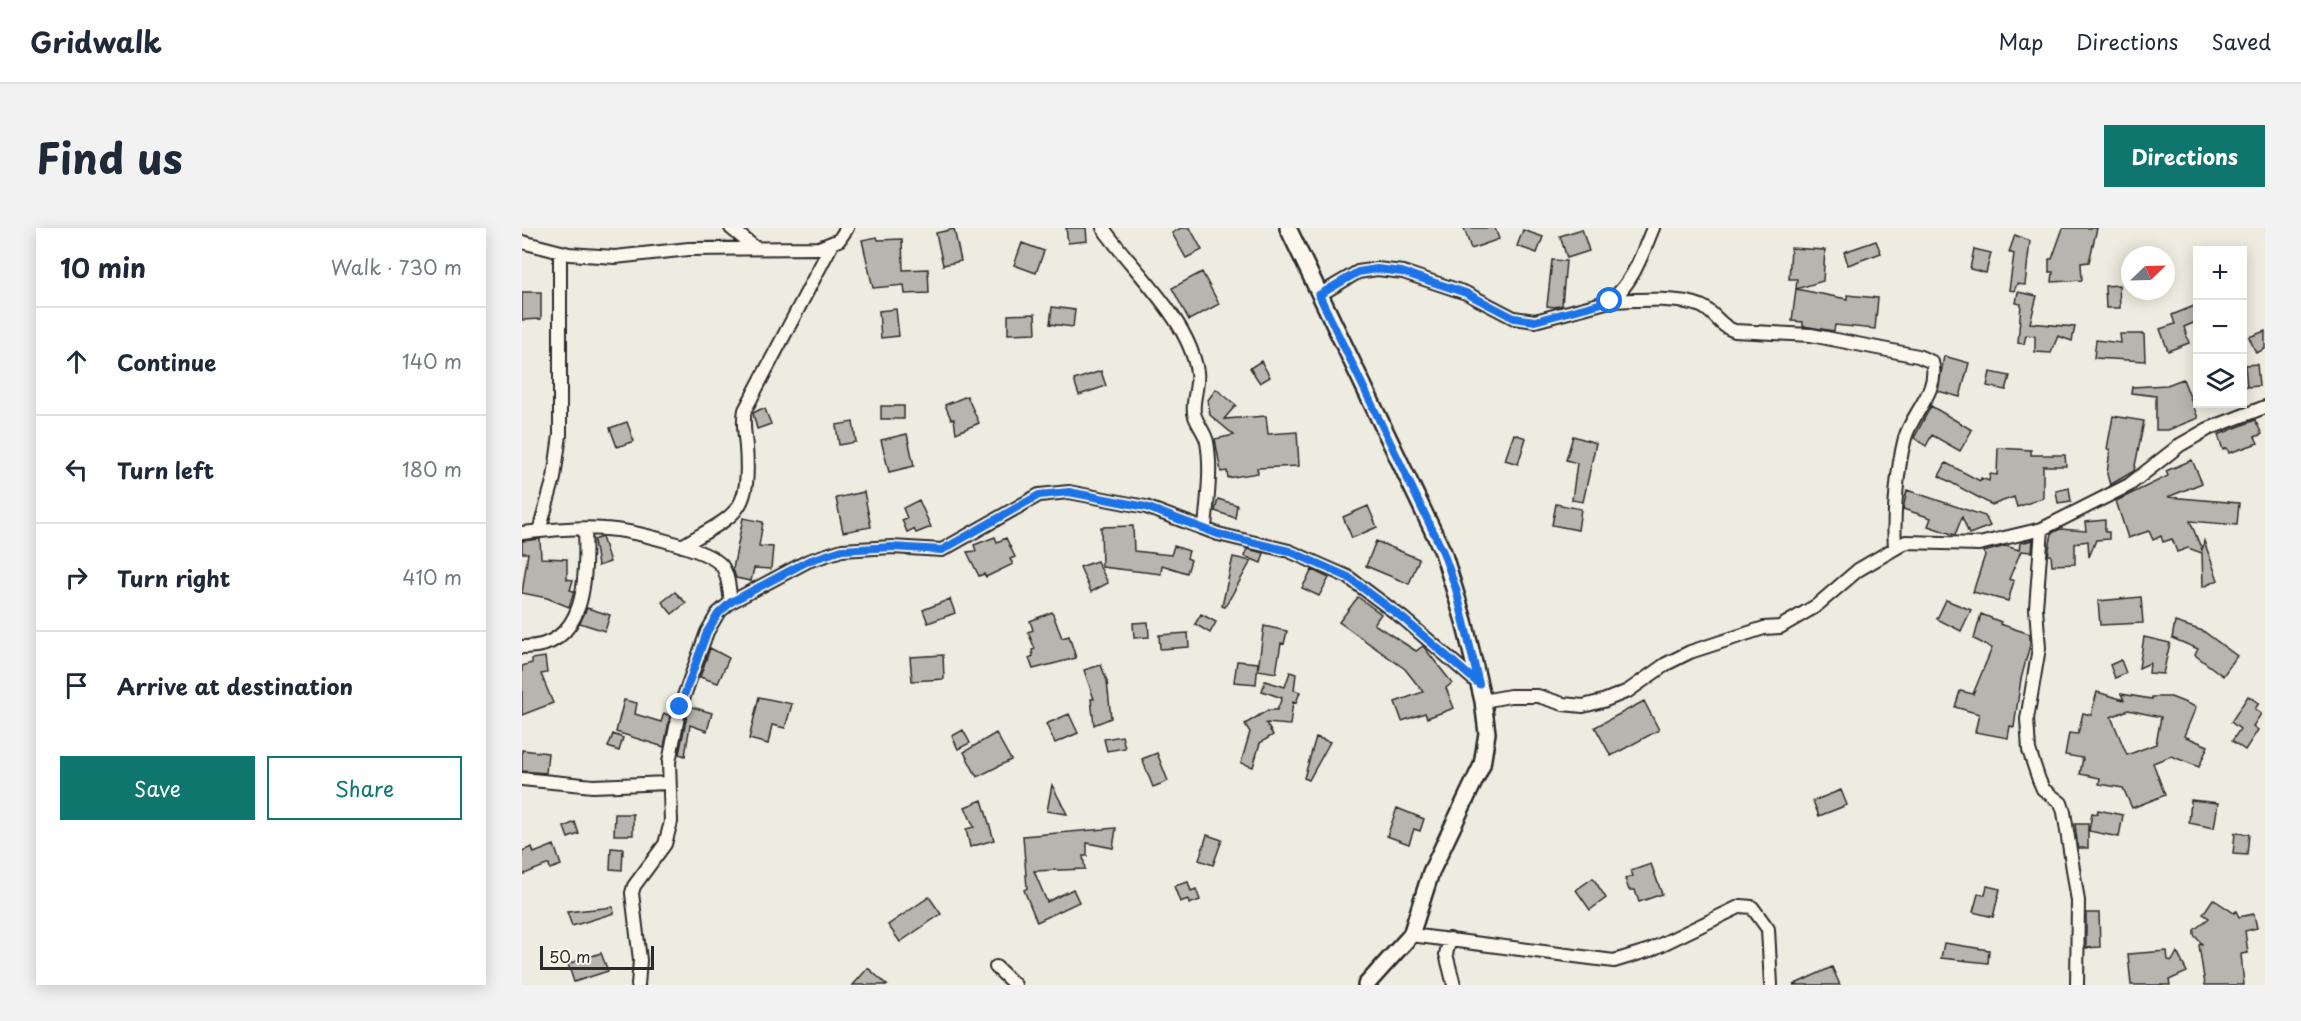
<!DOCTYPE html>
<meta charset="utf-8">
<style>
body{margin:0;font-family:"Playpen Sans",sans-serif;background:#f2f2f3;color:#1f2937}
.controls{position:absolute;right:18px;top:18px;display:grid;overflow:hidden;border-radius:0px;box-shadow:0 3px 15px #0003}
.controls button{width:54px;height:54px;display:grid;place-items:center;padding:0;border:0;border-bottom:2px solid #e0e1e3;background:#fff;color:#1f2937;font:30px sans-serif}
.compass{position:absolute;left:1599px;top:18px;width:54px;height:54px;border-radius:50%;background:#fff;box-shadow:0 3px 15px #0003;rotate:67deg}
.scale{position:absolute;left:18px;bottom:15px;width:114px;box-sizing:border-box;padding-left:6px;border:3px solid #2b2b2b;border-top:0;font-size:16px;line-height:21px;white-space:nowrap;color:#2b2b2b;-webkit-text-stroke:4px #fbf7ec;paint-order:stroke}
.stop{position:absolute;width:18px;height:18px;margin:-14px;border:4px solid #1a73e8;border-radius:50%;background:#fff}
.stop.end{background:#1a73e8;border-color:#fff;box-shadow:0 2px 6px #0008}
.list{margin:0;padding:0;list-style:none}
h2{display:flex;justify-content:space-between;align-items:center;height:78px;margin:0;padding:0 24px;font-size:26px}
h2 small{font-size:20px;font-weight:400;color:#747a83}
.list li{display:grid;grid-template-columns:39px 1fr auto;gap:18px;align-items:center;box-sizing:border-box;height:108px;padding:0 24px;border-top:2px solid #e0e1e3}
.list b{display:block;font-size:22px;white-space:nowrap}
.list em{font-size:20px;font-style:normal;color:#747a83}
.actions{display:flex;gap:12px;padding:18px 24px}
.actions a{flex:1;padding:14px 0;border:2px solid #0f766e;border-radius:0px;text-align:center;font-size:21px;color:#0f766e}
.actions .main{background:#0f766e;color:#fff}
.icon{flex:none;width:33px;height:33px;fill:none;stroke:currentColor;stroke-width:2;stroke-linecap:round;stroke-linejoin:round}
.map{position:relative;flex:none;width:1743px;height:757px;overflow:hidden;border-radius:0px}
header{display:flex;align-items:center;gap:36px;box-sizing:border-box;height:84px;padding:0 30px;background:#fff;border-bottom:2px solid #e0e1e3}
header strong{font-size:28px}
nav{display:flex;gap:33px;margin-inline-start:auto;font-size:21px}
.intro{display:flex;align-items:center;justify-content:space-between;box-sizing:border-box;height:144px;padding:0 36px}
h1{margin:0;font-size:42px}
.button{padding:15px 27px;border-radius:0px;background:#0f766e;color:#fff;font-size:21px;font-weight:700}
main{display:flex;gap:36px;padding:0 36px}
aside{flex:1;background:#fff;border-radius:0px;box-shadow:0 3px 15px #0003}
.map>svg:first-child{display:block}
.building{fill:#b8b5ae;stroke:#2b2b2b;stroke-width:1.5;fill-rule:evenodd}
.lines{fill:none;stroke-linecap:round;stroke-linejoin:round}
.minor-casing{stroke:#2b2b2b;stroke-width:16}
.tertiary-casing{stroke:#2b2b2b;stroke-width:20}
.minor{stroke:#fbf7ec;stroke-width:12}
.tertiary{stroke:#fbf7ec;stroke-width:15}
.route{stroke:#1a73e8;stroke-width:8}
</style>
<header>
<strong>Gridwalk</strong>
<nav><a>Map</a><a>Directions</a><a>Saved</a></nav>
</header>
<div class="intro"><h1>Find us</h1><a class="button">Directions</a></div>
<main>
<aside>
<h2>10 min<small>Walk · 730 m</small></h2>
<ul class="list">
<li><svg class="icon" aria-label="ahead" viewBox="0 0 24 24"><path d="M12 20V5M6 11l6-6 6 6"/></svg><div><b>Continue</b></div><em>140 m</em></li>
<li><svg class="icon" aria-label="left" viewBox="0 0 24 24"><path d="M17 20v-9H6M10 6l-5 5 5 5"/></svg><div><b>Turn left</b></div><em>180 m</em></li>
<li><svg class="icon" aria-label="right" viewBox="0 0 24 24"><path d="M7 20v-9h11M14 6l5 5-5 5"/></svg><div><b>Turn right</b></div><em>410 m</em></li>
<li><svg class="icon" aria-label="arrive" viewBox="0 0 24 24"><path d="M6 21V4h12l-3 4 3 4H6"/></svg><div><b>Arrive at destination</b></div></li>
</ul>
<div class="actions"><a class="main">Save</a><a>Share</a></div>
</aside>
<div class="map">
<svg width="1743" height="757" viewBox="0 0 1743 757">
<rect width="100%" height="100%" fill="#eeebe0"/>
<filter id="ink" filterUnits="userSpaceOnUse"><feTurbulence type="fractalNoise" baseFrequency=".0167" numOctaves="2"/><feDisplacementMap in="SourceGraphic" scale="12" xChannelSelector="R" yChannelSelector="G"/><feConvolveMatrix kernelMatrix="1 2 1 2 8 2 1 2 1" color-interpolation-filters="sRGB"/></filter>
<g filter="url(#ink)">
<!-- building -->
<path class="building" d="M544,0H564L565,13L546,15Z
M659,0H668L680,22L664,30L650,5Z
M942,0H973L977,11L949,21Z
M1541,0H1575L1567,34L1559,35L1560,52L1530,54L1531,44H1527V31H1530Z
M432,1L439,33L421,37L414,5Z
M1060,1L1067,23L1045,30L1038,8Z
M1001,2L1021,9L1015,25L995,18Z
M1493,7L1508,13L1503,57L1495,56L1492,63L1487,62L1492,26L1487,24Z
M355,9L356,12L380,11L381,42L406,41L407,65L383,66L382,57L351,60L340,12Z
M1354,13L1359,25L1326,37L1322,24Z
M500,15L522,23L514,45L492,37Z
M1269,20L1303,22L1301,53L1274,61L1275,51H1267Z
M1452,21L1469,25L1464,45L1448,41Z
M1030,32L1044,33L1040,77L1033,79L1025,78Z
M680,44L697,76L667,92L650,60Z
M1597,57L1598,80H1584L1583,58Z
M1274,61L1325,71V67L1356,70L1353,101L1313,97L1312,103L1281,98V94L1270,93Z
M0,64H19V91L0,92Z
M1496,64L1515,68L1508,95L1553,99L1550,113L1536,108L1529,125L1513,124V108L1504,107L1502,116L1496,115L1499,76L1494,75Z
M1672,78L1676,93L1662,99L1667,115L1646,123L1638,101L1653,96L1650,87Z
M530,79L553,82L551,99L528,96Z
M374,81L377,108L359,110L357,83Z
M513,86L514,105L486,106V87Z
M1743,103V121L1734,125L1727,109Z
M1598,106H1622L1623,133L1572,130L1574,112L1599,115Z
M1422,128L1447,135L1438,169L1416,163Z
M739,133L748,149L738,155L728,140Z
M1735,136L1737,158L1725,159L1723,137Z
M579,143L584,158L557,167L552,152Z
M1468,144L1488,148L1484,162L1465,158Z
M1661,151L1676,190L1646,202H1634V168L1609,165L1610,159L1645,157Z
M694,161L714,177L702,191L744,188L746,206L775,204L777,238L735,240L736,245L706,250L705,243L699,244L693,211L712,207L688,187L686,172Z
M445,168L457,195L434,205L432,191H429L423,177Z
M359,178H382V191H359Z
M1409,178L1450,202L1438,223L1410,207L1404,218L1392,210Z
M239,181H243L249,196L235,201L231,185Z
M1591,188L1622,193L1612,243L1588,257L1585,246L1588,222L1585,221Z
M1733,192L1740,206L1733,209L1736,215L1707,225L1705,220L1701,222L1696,207Z
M105,194L112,213L95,219L88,200Z
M331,194L334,214L317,217L314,197Z
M385,206L392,238L367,244L359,212Z
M992,206L1004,210L996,236L983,232Z
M1051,208L1074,215L1061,274L1050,272L1055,235L1044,232Z
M1476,220L1509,222V227H1543L1544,238H1521V270L1495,279L1492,269L1470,277L1417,248L1424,235L1458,253L1459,250L1467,253L1468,246L1475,247Z
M1670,232L1680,255L1646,269L1717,275L1715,297L1668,293L1680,322L1682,313L1696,352L1681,359L1680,325L1666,320L1655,324L1650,311L1641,314L1639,308L1631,312L1627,303L1606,310L1594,273L1646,248L1644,243Z
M1547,260L1549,273L1536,275L1534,263Z
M1385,262L1463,288L1468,298L1447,306L1440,289L1433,307L1406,298L1409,290L1381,281Z
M342,264L349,299L321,304L314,270Z
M696,271L715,277L713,290L693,283Z
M397,272L409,299L394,305L392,301L385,304L380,292L385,290L381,280Z
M1034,276L1059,281L1056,302L1030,297Z
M846,278L855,299L830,310L821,289Z
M221,290L241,294L237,318L251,319L249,341L232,340L229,353L214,350L211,341Z
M1583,292V304H1587V311L1574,312L1567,329L1566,313L1553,315V336L1530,337L1529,327H1526L1530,305L1538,301L1564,303L1563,294Z
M611,298L612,323L649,327L652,318L667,323L665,330L669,332L665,345L640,337L639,346L580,339L579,299Z
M80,309L88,334L76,338L72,312Z
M473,309L475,314L484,310L493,329L488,331L491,336L464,349L462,346L457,348L445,324L454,323L452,317Z
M18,311L19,330L45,331V351L51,352L48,362L52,363L47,379L25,370L0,365L6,325H0V313Z
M1511,312L1510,324L1499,323L1487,351L1492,353L1486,373L1451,364L1463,327L1461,324L1484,318L1497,322L1498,315Z
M854,313L897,331L887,356L844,338Z
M725,321L742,325L739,335L722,328Z
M711,329L729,333L703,379L700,378Z
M575,333L586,355L569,364L558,339Z
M790,342L807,350L797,368L780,360Z
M153,364L164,375L150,386L140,374Z
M836,369L859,386L852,396L894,423L901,418L930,455L924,460L932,480L905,490L903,485L880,493L873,474L901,464L883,441L817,394Z
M1619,369L1621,395L1578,397L1576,373Z
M428,371L433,385L406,395L401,382Z
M1424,372L1449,382L1439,403L1415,391Z
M65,380L88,387L83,403L58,395Z
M530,384L540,410L547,408L554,430L511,441L507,430L511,428L510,422L513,421L506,404L511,402L508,393Z
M679,386L694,394L688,405L673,396Z
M1459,386L1479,394L1478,396L1508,406V417L1499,451L1492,499L1488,498L1486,510L1453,504L1457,486L1433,479L1438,463L1451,466L1470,420L1452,411Z
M626,394L627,409L612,410L611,395Z
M1653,394L1681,403L1715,428L1701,448L1673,427L1676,421L1650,410Z
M742,398L765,403L762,416L759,415L754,445L736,442Z
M666,405L667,419L638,421L637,407Z
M1622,409L1648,415L1641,446L1627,445L1628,435L1617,440Z
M188,420L207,430L196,455L178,449Z
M421,427L422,451L390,453L388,429Z
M23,429L25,445L19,446L31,475L0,487V438L10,435V431Z
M1599,432L1604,445L1593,450L1588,437Z
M715,433L736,435L734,456L712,454Z
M579,437L585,453L589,490L572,497L569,471H572L562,442Z
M768,444L774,446L772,462L778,464L774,475L771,474L768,497L744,495L751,507L738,515L731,539L719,535L728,504L723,496L746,482H755L760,470L740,463L743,453L763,459Z
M1575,464L1602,472L1599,466L1630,471V469H1649L1674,479L1662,508L1686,518L1677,539L1649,528L1631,535L1643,567L1610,580L1601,560L1577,556L1578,550L1558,546L1561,530L1543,527L1547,505L1556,506L1561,485L1569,487ZM1606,482L1639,489L1634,516L1605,527L1589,489Z
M1726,468L1737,475L1733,481L1739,486L1731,498L1736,502L1723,522L1710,513L1718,501L1709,494Z
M237,469L270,476L263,500L250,497L246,516L227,511Z
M102,472L115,475L113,486L139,494L142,485L148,488L142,519L94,504Z
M1122,473L1137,502L1089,528L1073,499Z
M167,478L190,485L185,503L168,497L163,528L157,526Z
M547,486L556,505L533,515L524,496Z
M441,502L448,515L436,521L430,508Z
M474,505L489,532L455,549L442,524Z
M91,506L101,510L97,523L86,519Z
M600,508L603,520L585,523L582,511Z
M794,509L808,514L787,552L782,550Z
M0,522L26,525L24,545L0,543Z
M635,525L646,553L631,559L620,531Z
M530,557L545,586L525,583Z
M1319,562L1325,577L1297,588L1291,573Z
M460,572L472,612L448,619L444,601L452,599L443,579Z
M1669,572L1696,575L1692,600L1667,595Z
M875,580L902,591L898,603L892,601L887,616L865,608Z
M1576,582L1601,587L1597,609L1567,603L1570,585L1575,586Z
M93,586H111V607H92Z
M53,594L57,606L46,610L42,599Z
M1553,596H1566V620H1556Z
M594,600L591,620L565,615V628H561L563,641L512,643L525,674L551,661L557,674L515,694L502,662L505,660L501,608Z
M1713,605L1727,606L1725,627L1711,626Z
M685,607L700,612L691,637L677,632Z
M32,617L39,637L28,641L27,636L0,647V623L10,619L12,625Z
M89,620L101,621L100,642L88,641Z
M1129,636L1140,666L1117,674L1113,662H1107L1103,651L1111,648L1109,643Z
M1071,650L1084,670L1068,682L1054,662Z
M666,654L669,663L674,661L678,672L667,676L666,671L658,674L652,658Z
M1465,658L1478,661L1471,689L1451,684L1456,666L1463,667Z
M407,669L419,686L378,714L366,697Z
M1691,671L1712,685L1714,683L1717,689L1732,686L1735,700L1723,703L1726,725L1719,726L1722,757H1683L1677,717L1680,716L1672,707V702L1687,690L1681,686Z
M91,679L92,685L50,698L45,684Z
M1564,685H1577L1578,719L1564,720Z
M1422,715L1467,722L1466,735L1419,730Z
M1645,723L1646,732L1650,733L1655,724L1665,744L1647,752L1648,757H1609L1606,726Z
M79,725L86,743L52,754L46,736Z
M1310,739L1318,757H1271Z
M346,740L365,757H331Z"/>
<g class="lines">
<!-- minor casing -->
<g class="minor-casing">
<path id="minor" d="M209,0L232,19
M581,0C611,43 667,91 675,144C677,158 670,172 672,185C674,195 683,204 685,214C690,242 685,273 683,301
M0,14L47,26L93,29L167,21L297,20L317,12L325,0
M797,67L836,44L855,41L881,44L944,65L992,90L1013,93L1088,73C1111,55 1120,26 1131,0
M1088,73C1113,72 1156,69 1179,78C1193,84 1198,99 1213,103L1289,107L1396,128L1410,134C1418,162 1390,185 1383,210C1375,240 1371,289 1373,320
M1520,301L1514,380L1517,420L1505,491L1507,522L1517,552L1521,561L1539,575L1542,584L1556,673L1555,757
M17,303L32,250L38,207V24
M0,305C27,302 55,299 83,301C106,302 186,320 200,338C207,348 207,363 209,374
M160,318C213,286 229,287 224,219C223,205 220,195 223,182L310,16
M0,419C65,421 65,348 63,301
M961,473L988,468H1016L1041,476L1061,478L1081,473L1106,463L1144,436L1168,424L1242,400L1258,399L1294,378L1336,342L1384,314L1457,316L1520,301L1607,257L1658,217L1686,201L1743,179
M0,551L71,558L147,555
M889,707L1092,733L1128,722L1219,678L1230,679L1246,701L1249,757
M928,711L924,726L932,757
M474,739L493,757
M116,757L118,732L110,665L112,658L143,616L149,594L147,534L158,479L185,404L196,385L209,374L286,333L320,322L370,319L420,322L517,267L547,264L624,279L696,306L767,323L826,349L882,391L957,456"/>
</g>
<!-- tertiary casing -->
<g class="tertiary-casing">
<path id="tertiary" d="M766,0L921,324L942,393L961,473L965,505L960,537L909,644L889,707L844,757"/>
</g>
<!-- minor -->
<use href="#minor" class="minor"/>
<!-- tertiary -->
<use href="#tertiary" class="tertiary"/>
</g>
</g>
<g class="lines" filter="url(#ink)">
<!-- route -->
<path class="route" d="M158,479L185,404L196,386L209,374L286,333L320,322L370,319L420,322L517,267L547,264L624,279L696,306L767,323L826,349L882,391L957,456L934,361L921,324L797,67L836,44L855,41L880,44L944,65L992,90L1013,93L1088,73"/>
</g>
</svg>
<div class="controls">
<button>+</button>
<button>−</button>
<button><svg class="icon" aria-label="layers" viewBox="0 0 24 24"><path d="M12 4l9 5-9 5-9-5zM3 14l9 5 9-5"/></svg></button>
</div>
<svg class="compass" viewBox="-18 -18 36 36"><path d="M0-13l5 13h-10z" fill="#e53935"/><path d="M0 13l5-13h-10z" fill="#747a83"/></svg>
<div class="scale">50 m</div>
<div class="stop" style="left:1088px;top:73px"></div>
<div class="stop end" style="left:158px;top:479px"></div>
</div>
</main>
